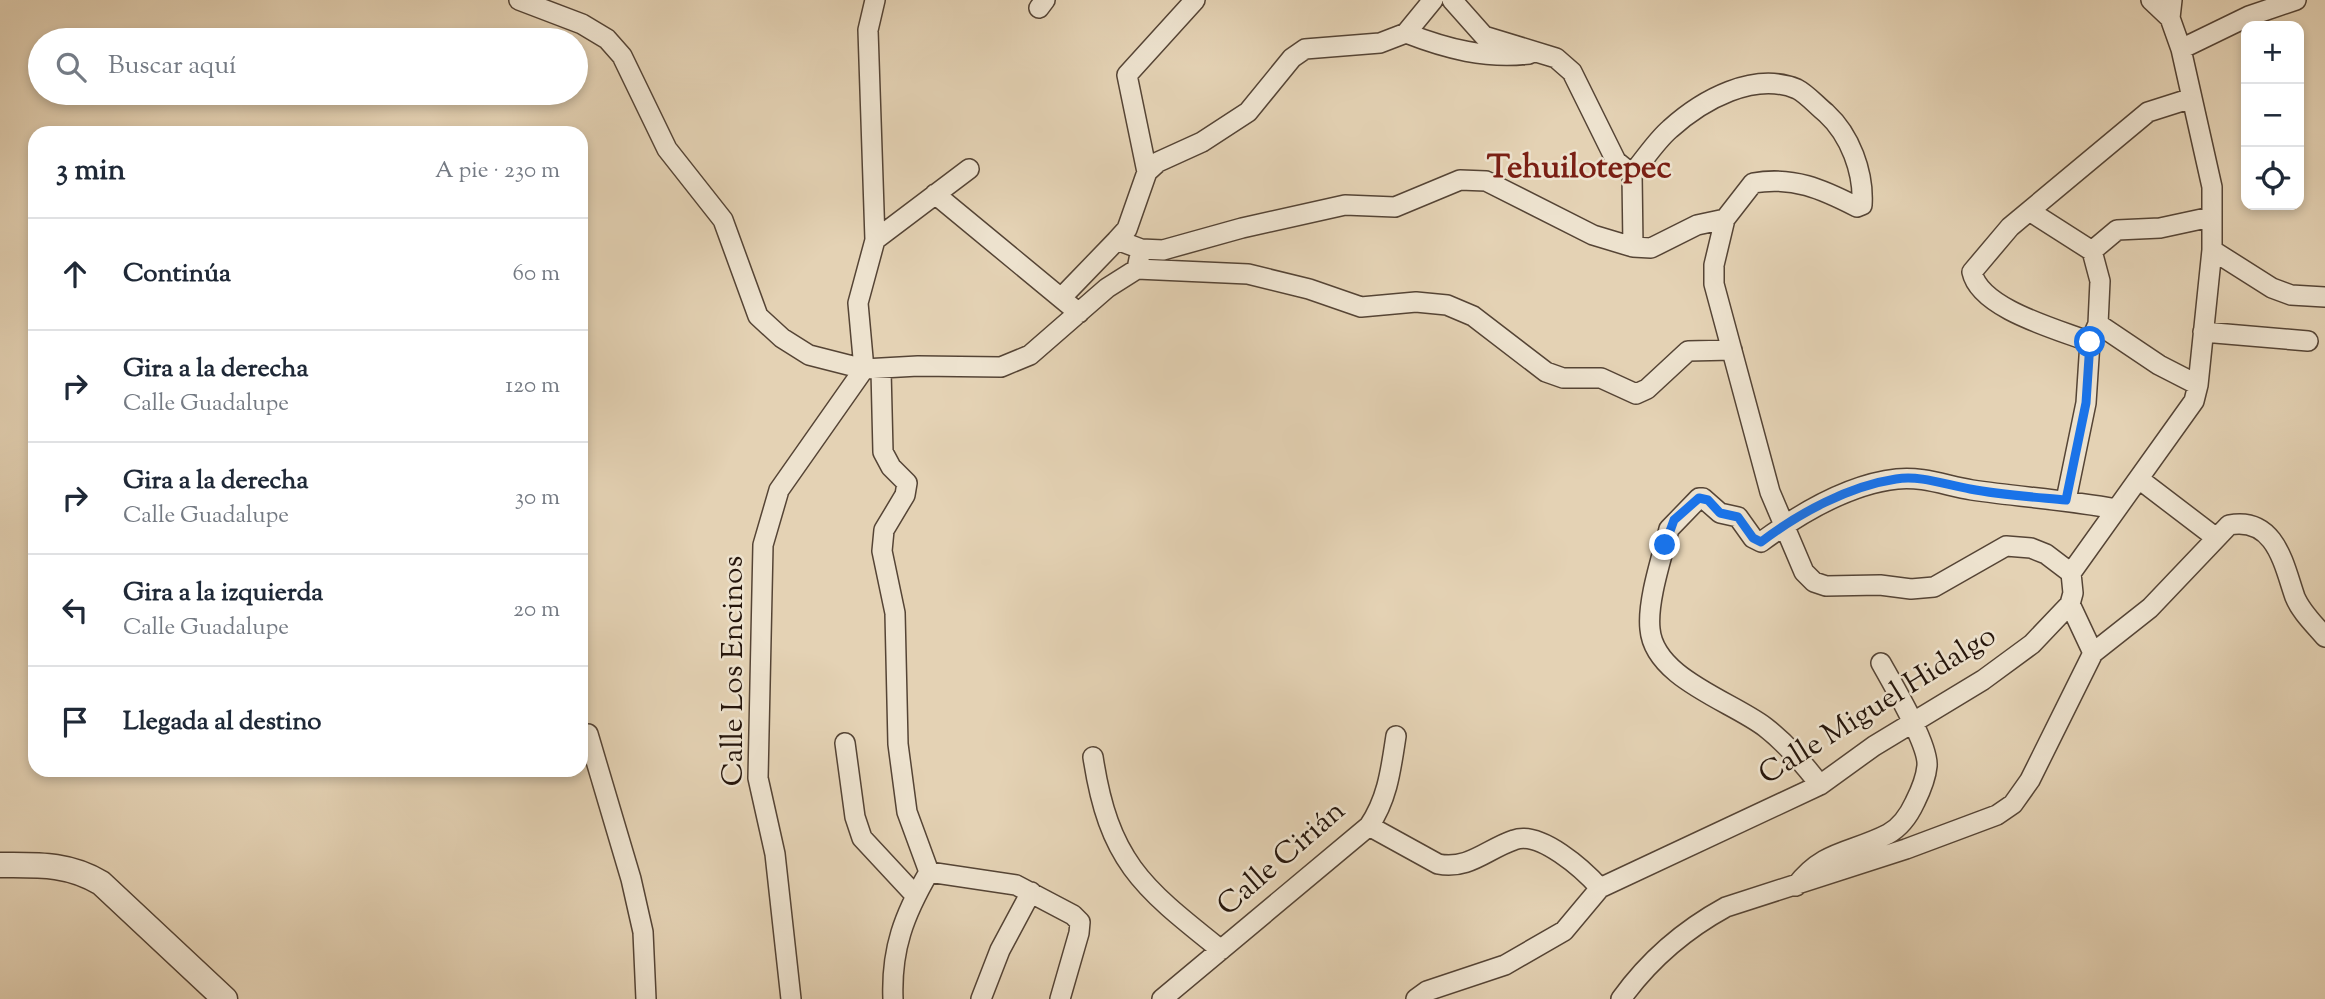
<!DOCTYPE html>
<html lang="es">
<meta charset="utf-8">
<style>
body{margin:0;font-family:"Sorts Mill Goudy",serif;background:#f6f6f7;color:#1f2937}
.controls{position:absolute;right:21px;top:21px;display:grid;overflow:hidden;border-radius:14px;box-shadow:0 4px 10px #0003}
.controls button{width:63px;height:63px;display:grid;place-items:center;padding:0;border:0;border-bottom:2px solid #e0e1e3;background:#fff;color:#1f2937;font:35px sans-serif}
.stop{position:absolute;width:21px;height:21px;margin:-16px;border:5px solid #1a73e8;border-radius:50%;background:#fff}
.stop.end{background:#1a73e8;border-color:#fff;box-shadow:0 2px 7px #0008}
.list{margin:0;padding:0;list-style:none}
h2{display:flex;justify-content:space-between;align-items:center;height:91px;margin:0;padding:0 28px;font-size:30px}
h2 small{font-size:23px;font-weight:400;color:#747a83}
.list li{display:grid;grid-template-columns:46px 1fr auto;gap:21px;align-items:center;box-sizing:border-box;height:112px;padding:0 28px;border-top:2px solid #e0e1e3}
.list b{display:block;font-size:26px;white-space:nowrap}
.list p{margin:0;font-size:23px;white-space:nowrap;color:#747a83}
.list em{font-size:23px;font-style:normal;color:#747a83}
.icon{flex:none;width:38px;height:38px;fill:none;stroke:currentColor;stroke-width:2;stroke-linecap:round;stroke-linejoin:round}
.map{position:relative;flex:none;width:2325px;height:999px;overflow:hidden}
.search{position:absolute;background:#fff;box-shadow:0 4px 10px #0003;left:28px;top:28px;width:560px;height:77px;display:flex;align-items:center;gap:18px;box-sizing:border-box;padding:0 24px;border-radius:38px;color:#747a83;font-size:26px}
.panel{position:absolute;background:#fff;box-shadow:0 4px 10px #0003;left:28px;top:126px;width:560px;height:651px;border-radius:21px}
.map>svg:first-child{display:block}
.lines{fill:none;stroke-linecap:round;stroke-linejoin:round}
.minor-casing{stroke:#554435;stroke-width:22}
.tertiary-casing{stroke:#554435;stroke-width:27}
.minor{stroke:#ede2ce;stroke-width:19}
.tertiary{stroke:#ede2ce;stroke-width:24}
.route{stroke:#1a73e8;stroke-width:9}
.labels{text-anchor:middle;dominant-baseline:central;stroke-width:5;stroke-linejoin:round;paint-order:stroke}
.street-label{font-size:30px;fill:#25150b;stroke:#ede2ce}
.quarter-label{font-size:33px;font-weight:bold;fill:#7a1f14;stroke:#ede2ce}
</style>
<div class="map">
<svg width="2325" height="999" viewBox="0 0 2325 999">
<rect width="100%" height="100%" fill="#e4d2b4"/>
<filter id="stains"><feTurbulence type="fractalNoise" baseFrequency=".00286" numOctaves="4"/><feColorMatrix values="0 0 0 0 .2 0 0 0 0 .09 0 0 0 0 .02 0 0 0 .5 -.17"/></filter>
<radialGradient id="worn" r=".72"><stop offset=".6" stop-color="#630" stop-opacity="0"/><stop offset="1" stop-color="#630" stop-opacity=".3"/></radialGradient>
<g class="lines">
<!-- minor casing -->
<g class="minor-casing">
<path id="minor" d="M519,0L582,24L607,39L622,56L667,149L723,220L758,316L782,338L809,355L864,369L918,366L1001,367L1030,355L1107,288L1137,269L1141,249L1117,240L1127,229L1147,172L1158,162L1202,142L1248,112L1292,58L1305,49L1380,43L1406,33L1433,0
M1452,0L1484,36L1556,58L1572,72L1616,161L1632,174L1633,247
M2151,0L2170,18
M1039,8L1045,0
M1406,33C1447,49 1486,59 1529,54
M2181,49L2249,16L2296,0
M2192,98L2148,112L2010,227L1972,272C1980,309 2057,329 2090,342L2098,324L2159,365L2198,385
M1147,172L1127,75L1195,0
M935,194L1079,313
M2031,212L2092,251L2100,281L2098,324
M1725,219L1714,265V284L1770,492L1804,572L1814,582L1826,586L1880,585L1911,589L1934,587L2006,546L2031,548L2046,554L2071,573
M875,240L969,169
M1141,249L1163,250L1242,228L1345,205L1395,207L1460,180L1486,181L1593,235L1633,247L1651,248L1697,225L1725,219L1753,183C1793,176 1822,189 1857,207L1862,205C1864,172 1850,135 1826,113C1817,106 1807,94 1797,89C1754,71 1702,100 1670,129C1656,141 1644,160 1632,174
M2212,250L2272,288L2291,295L2325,297
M2092,251L2117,230L2160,228L2211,217
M1137,269L1248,274L1309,289L1361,307L1416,302L1447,305L1473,316L1546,372L1563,378H1601L1636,394L1647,389L1688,351L1732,350
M1062,297L1117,240
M2203,332L2308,341
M864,369L858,303L875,240L868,30L875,0
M881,370L883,452L891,467L907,483L905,495L884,530L882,551L895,613L898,744L907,812L929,872C904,915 891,949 893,999
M2139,479L2215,537
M2066,500L2086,403L2090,342
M2070,604L2093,653
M588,734L631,879L643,932L646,999
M845,743L855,817L862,838L915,895
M1093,757C1109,862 1142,887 1221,950
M1820,785C1803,763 1787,744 1765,727C1731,701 1654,678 1650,629C1647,601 1662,557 1669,529L1699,498H1703L1720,513L1738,517L1753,538L1761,542C1799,514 1850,484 1897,479C1922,476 1947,486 1972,490C2020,497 2068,500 2116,509
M1369,826L1438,864C1469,870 1487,849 1514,840C1540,830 1584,870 1600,888
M929,872L1016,885L1073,915L1080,922L1079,933L1060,999
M1796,886C1823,850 1851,853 1888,834C1901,827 1909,815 1915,802C1920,792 1926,777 1927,766C1929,745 1892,683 1881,663
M791,999L775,854L758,778L763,545L779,490L864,369
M981,999L1000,950L1031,892
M1162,999L1369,826C1388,798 1391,768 1396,736
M1416,999L1427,991L1505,965L1564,931L1600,888L1820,785L1874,746L1983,680L2032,644L2070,604L2073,593L2071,573L2194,401L2198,385L2212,250V187L2181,49L2170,18L2172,0
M1621,999C1649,960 1684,930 1726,907L1906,849L1997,815L2013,804L2030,780L2093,653L2150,608L2229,525C2276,516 2284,566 2295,597C2301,612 2315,625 2325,637"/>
</g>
<!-- tertiary casing -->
<g class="tertiary-casing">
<path id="tertiary" d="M0,865C37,865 68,863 101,883L225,999"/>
</g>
<!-- minor -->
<use href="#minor" class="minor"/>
<!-- tertiary -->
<use href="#tertiary" class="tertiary"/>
</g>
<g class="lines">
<!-- route -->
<path class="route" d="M1665,545L1674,520L1699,498L1708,500L1720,513L1738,517L1753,538L1761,542C1799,513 1849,486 1896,479C1921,475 1946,485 1970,489C2001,495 2034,497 2066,500L2086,403L2090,342"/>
</g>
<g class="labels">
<!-- street labels -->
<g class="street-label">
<text transform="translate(734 671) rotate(-90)">Calle Los Encinos</text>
<text transform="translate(1878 706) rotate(-32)">Calle Miguel Hidalgo</text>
<text transform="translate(1282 859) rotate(-41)">Calle Cirián</text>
</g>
<!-- quarter labels -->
<g class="quarter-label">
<text x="1579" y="169">Tehuilotepec</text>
</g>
</g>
<rect width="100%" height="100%" filter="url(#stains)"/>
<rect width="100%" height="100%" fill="url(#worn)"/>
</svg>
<div class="controls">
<button>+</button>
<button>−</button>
<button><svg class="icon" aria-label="locate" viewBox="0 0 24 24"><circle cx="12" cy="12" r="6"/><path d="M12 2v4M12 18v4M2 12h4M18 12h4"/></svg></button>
</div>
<div class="stop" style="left:2090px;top:342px"></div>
<div class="stop end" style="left:1665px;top:545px"></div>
<div class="search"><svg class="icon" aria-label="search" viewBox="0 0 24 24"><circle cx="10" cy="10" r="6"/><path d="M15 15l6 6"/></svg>Buscar aquí</div>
<section class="panel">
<h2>3 min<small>A pie · 230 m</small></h2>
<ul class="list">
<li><svg class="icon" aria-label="ahead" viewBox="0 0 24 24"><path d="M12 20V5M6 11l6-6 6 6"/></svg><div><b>Continúa</b></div><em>60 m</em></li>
<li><svg class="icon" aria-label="right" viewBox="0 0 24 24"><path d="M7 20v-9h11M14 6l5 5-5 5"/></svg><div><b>Gira a la derecha</b><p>Calle Guadalupe</p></div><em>120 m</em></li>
<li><svg class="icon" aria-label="right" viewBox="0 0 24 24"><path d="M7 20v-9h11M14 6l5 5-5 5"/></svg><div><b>Gira a la derecha</b><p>Calle Guadalupe</p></div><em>30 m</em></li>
<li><svg class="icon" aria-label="left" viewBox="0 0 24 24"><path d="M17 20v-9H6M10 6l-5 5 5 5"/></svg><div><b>Gira a la izquierda</b><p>Calle Guadalupe</p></div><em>20 m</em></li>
<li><svg class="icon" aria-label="arrive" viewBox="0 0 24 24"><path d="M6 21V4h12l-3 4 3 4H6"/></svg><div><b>Llegada al destino</b></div></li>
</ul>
</section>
</div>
